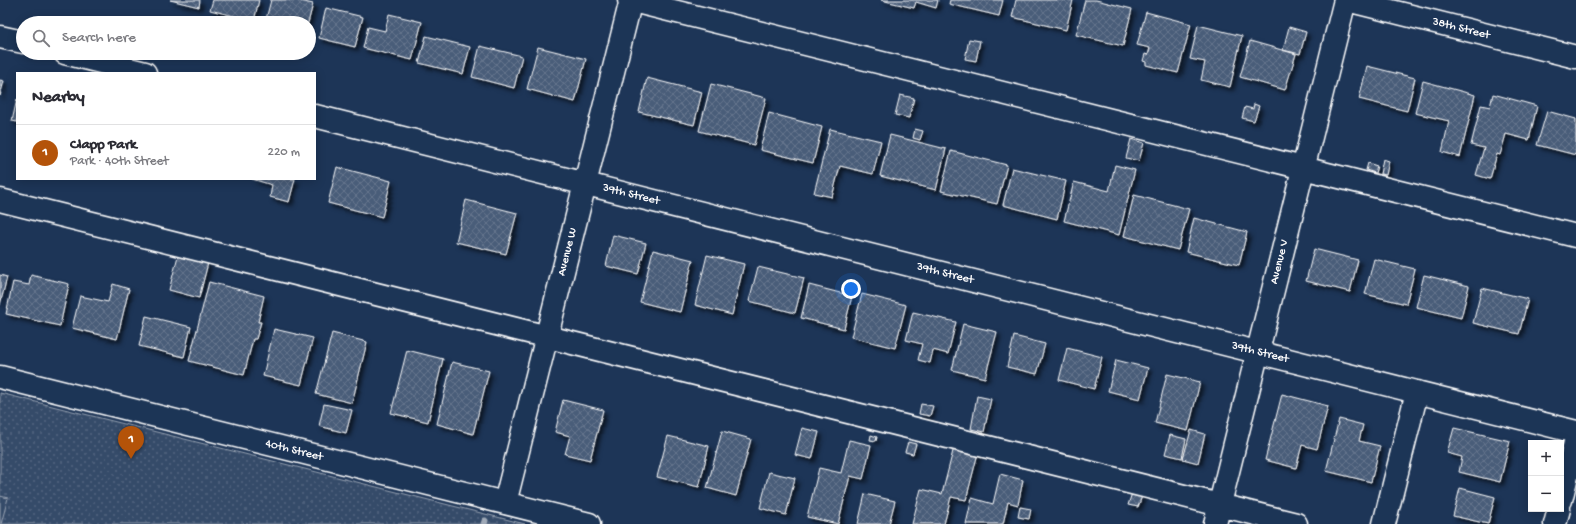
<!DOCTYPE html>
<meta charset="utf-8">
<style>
body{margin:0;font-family:"Gochi Hand",sans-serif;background:#f7f7f7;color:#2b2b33}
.controls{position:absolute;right:12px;bottom:12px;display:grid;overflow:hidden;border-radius:0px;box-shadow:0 2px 10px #0003}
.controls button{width:36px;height:36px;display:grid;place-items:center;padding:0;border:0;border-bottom:1px solid #e1e1e2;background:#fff;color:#2b2b33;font:20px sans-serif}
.you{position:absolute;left:851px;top:289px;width:14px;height:14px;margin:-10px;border:3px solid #fff;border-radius:50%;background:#1a73e8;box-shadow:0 0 0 6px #1a73e833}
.badge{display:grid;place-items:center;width:26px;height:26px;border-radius:50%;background:#b45309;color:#fff;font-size:13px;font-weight:700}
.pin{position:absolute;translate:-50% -33px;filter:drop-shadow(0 1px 2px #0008)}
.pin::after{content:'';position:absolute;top:21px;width:14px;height:12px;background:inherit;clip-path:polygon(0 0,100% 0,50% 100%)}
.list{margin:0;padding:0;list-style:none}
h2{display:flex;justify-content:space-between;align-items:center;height:52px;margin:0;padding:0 16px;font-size:17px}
h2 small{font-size:13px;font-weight:400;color:#7c7c81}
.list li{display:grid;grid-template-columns:26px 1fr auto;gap:12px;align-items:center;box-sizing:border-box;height:56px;padding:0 16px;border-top:1px solid #e1e1e2}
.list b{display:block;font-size:15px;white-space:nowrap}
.list p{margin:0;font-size:13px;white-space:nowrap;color:#7c7c81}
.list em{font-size:13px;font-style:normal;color:#7c7c81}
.icon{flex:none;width:22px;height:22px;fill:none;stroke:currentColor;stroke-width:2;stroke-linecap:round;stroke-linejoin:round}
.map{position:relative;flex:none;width:1576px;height:524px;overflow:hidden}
.search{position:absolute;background:#fff;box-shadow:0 2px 10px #0003;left:16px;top:16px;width:300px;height:44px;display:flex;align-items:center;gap:10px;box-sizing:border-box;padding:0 14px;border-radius:22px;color:#7c7c81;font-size:15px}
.panel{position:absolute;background:#fff;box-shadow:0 2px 10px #0003;left:16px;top:72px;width:300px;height:108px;border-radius:0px}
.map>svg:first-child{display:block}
.park{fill:url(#park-dots);stroke:#9aa5b4}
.pitch{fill:#364b69;stroke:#9aa5b4}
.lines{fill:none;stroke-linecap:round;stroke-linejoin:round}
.stream{stroke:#a0aab8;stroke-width:7}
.building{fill:url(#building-cross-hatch);stroke:#fff;filter:url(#shadow)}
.minor-casing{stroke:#fff;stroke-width:25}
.minor{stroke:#1d3557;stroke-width:22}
.labels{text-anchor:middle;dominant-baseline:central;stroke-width:3.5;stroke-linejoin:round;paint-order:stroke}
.street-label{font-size:12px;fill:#fff;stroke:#1d3557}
</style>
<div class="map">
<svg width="1576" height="524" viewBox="0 0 1576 524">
<defs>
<pattern id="park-dots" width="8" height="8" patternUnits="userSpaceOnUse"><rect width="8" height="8" fill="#364b69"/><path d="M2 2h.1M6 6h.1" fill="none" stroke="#546680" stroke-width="1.8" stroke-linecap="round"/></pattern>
<pattern id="building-cross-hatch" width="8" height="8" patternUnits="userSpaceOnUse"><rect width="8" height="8" fill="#4a5d79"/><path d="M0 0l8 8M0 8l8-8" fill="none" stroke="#65758d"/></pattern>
<filter id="shadow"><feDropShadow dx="3.5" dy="3.5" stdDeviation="2" flood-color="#0009"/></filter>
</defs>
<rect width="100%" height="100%" fill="#1d3557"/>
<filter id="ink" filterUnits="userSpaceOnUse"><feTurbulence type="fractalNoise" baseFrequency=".025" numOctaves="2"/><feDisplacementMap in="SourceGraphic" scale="8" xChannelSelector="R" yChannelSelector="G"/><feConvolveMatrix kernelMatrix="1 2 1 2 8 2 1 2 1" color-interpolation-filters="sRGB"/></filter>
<g filter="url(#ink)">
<!-- park -->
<path class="park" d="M0,393L525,524H0Z"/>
<!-- pitch -->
<path class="pitch" d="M0,496L8,498L1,524H0Z"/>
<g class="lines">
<!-- stream -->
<path class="stream" d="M484,524L485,521"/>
</g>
<!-- building -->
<path class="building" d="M170,0H200L199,7Z
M213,0H259L254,21L210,10Z
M271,0H296L313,4L308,23H265Z
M881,0H938L936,8L916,2L914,8Z
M950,0H1003L999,16L949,4Z
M1016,0H1073L1066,30L1012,17Z
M1085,0H1096L1132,9L1123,46L1076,35Z
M326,8L363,17L355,47L319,38Z
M1146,12L1191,24L1178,73L1146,65V62L1143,61L1145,54L1148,55L1150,48L1137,45Z
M389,14L422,22L412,60L363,48L368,27L385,31Z
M1198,25L1242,36L1230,87L1201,80L1205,62L1190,59Z
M1289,27L1306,32L1300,54L1283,50Z
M426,36L470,47L463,74L419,63Z
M969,39L980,41L976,61L965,59Z
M1250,41L1296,54L1285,90L1240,77Z
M480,46L522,56L514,88L472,77Z
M538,47L586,59L575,102L527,89Z
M1367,66L1415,78L1407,111L1359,99Z
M647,78L702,92L694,125L639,112Z
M0,80L4,81L0,96Z
M1423,81L1475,95L1460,157L1442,152L1449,121L1415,113Z
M711,84L766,98L754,145L699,131Z
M1493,94L1537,106L1529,140L1506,134L1500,155L1497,154L1490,179L1476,175L1484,148L1471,145L1481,105L1490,107Z
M900,95L914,98L909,118L895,115Z
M17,99V122L12,121Z
M1254,104L1259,106L1254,121L1242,118L1245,107L1253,109Z
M1547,111L1576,119V155L1537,145Z
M769,113L822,127L813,163L760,150Z
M830,129L881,141L873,174L840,166L832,197L814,193Z
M915,129L923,131L920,140L913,138Z
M890,135L946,149L936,190L880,176Z
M1131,139L1144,143L1139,161L1126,158Z
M951,151L1007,165L997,204L941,191Z
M1383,159L1389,161L1386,175L1380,174Z
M1368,163L1377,166L1375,173L1366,170Z
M1115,165L1135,170L1119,235L1064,221L1074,182L1109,191Z
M337,167L391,181L382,217L328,203Z
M1012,168L1066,181L1057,219L1003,205Z
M252,179H295L289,202L270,197L272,185Z
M1134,195L1189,209L1178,250L1124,236Z
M466,200L517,213L506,254L456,242Z
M1194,218L1247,232L1239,265L1186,252Z
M613,235L646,243L638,274L606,266Z
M1314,249L1358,260L1350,292L1306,281Z
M653,250L693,260L680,312L640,302Z
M707,255L744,264L732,315L695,305Z
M178,256L208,263L199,298L169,290Z
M1374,259L1415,269L1406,304L1365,294Z
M758,267L804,278L795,313L749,301Z
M0,275L7,277L0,305Z
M31,275L69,284L60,326L6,314L13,282L29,285Z
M1424,275L1469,286L1461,318L1416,307Z
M209,282L264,296L258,322H261L256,339H253L244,375L189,361Z
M113,284L129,289L117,339L72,328L80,296L108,302Z
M809,285L852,296L844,329L801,318Z
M1482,288L1528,299L1519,334L1473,323Z
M862,294L906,305L895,348L851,337Z
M913,312L956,322L948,354L933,350L930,363L918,360L922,344L906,340Z
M146,316L191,327L184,357L139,346Z
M963,324L997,332L985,378L952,370Z
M274,329L313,338L301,385L263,376Z
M332,333L367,342L352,403L316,394Z
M1014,336L1045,344L1037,374L1007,367Z
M1067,348L1102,357L1094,389L1059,380Z
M407,350L443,359L428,422L391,413Z
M1116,360L1148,368L1140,399L1108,391Z
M452,362L489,371L473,434L437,424Z
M1167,374L1200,382L1188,431L1155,423Z
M1282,394L1328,406L1317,449L1302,445L1296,468L1265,460Z
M977,396L991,399L984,432L971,429Z
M563,400L603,410L590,460L565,454L570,436L555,432Z
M324,404L352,410L346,433L319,426Z
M921,404L933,406L930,416L919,414Z
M1339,419L1363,425L1359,441L1380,446L1371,482L1326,471Z
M802,428L819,432L812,459L795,455Z
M1454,428L1510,441L1500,482L1459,472L1462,457L1447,453Z
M1191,430L1205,434L1198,463L1183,459Z
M722,431L751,439L736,496L707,488Z
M871,435L877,437L876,441L870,440Z
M1170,435L1186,439L1182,458L1165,454Z
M668,436L709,446L699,487L657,477Z
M849,440L871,445L863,479L850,476L838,524L807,517L819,468L841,473Z
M908,442L916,444L913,454L905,452Z
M954,447L978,453L966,500L951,497L944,524H912L921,489L942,494Z
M769,472L795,478L786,515L760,508Z
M1000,474L1023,480L1018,505L1008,502L1003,524H966L972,498L993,504Z
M1460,488L1495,497L1488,524L1453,516Z
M1132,493L1142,496L1138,507L1128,505Z
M865,494L895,501L889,524H858Z
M1020,507L1031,509L1029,519L1018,517Z"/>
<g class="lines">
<!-- minor casing -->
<g class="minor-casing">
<path id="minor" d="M629,0L1576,236
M1347,0L1576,57
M0,37L23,42
M65,53L145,73
M315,116L1576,432
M0,200L1296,524
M0,377L589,524
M1561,500L1576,439
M505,503L631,0
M1215,524L1345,0
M1384,524L1417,392
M1555,524L1559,509"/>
</g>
<!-- minor -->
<use href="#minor" class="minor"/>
</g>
</g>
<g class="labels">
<!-- street labels -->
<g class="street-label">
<text transform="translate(1461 29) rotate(14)">38th Street</text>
<text transform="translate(631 195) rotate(14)">39th Street</text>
<text transform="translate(568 252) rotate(-76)">Avenue W</text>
<text transform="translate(1280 262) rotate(-76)">Avenue V</text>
<text transform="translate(945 274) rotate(14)">39th Street</text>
<text transform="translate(1260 353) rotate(14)">39th Street</text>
<text transform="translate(294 451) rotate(14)">40th Street</text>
</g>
</g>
</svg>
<div class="controls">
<button>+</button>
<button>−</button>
</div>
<div class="you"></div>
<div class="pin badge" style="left:131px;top:459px">1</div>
<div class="search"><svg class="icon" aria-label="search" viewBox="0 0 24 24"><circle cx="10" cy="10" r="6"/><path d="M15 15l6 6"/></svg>Search here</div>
<section class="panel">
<h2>Nearby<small></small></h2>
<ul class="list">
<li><span class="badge">1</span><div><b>Clapp Park</b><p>Park · 40th Street</p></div><em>220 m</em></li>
</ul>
</section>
</div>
